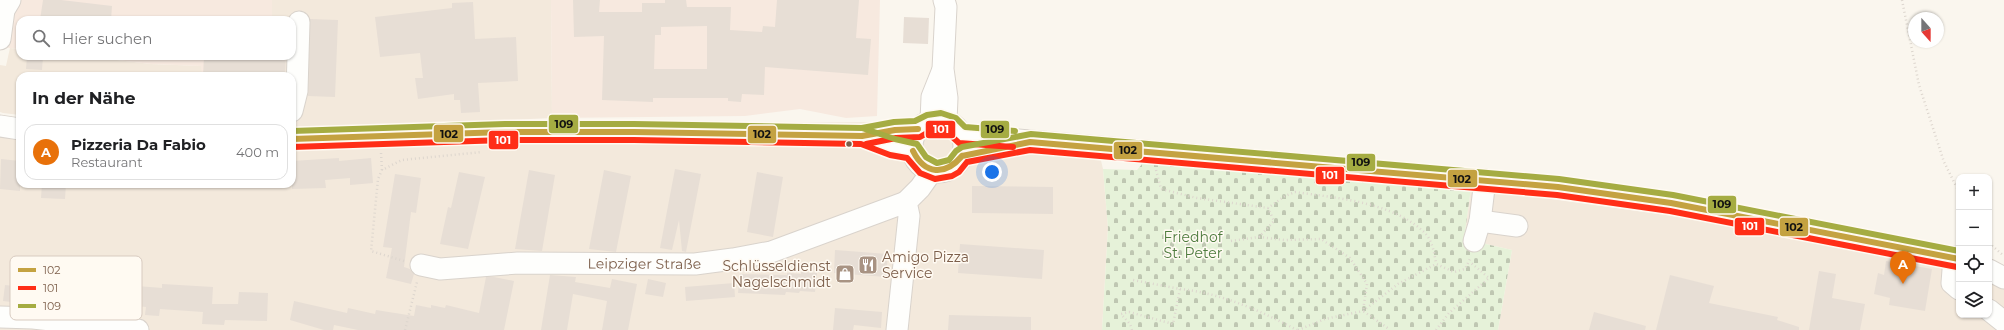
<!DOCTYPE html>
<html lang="de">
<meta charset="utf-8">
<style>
body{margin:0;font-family:Montserrat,sans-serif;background:#f6f6f6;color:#202124}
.controls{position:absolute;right:12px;bottom:12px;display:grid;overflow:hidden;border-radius:8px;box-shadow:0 1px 3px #0004}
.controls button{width:36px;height:36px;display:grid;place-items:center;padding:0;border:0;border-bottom:1px solid #e0e0e0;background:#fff;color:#202124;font:20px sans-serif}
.compass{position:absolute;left:1908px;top:12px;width:36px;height:36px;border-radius:50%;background:#fff;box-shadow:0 1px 3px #0004;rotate:159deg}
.you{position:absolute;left:992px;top:172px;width:14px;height:14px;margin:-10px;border:3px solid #fff;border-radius:50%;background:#1a73e8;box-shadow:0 0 0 6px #1a73e833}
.badge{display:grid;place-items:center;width:26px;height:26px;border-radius:50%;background:#5d544f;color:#fff;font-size:13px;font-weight:700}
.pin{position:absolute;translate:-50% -33px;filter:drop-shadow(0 1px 2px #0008)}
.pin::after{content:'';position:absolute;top:21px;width:14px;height:12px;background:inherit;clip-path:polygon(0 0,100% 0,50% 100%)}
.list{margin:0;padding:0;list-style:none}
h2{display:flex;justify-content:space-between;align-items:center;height:52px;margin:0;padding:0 16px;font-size:17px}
h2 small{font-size:13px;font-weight:400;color:#757577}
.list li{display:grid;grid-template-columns:26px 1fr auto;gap:12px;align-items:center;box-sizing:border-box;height:56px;margin:0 8px 8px;padding:0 8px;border:1px solid #e0e0e0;border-radius:12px}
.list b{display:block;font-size:15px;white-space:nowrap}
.list p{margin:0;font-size:13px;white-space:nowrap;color:#757577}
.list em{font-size:13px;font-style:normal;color:#757577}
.icon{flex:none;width:22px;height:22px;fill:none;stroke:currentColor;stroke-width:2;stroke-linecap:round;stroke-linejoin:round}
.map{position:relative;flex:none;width:2004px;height:330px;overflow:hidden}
.search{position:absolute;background:#fff;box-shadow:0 1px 3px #0004;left:16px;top:16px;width:280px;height:44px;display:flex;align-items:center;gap:10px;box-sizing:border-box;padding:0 14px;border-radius:12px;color:#757577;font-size:15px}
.panel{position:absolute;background:#fff;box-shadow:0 1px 3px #0004;left:16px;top:72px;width:280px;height:116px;border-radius:12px}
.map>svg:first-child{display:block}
.residential{fill:#f3e9dc}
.commercial{fill:#f7e9df}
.cemetery{fill:url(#cemetery-stones)}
.building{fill:#e7ded5;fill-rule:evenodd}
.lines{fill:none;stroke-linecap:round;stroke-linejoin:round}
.minor-casing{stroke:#d9d3cc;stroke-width:23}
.path{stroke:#ddd6ce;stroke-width:2.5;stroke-dasharray:1 3;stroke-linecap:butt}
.minor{stroke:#fefefc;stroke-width:21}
.bus-1-casing{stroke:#fffaf2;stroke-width:9}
.bus-2-casing{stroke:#fffaf2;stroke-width:9}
.bus-3-casing{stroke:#fffaf2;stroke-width:9}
.bus-1{stroke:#c4a241;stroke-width:6}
.bus-2{stroke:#ff2e17;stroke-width:6}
.bus-3{stroke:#a5ac42;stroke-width:6}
.bus-dot{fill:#7c5e4a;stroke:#fffaf2;stroke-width:1.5}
.labels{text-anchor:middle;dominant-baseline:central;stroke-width:3;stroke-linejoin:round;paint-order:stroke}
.park-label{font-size:14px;fill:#4e7c3e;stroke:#fffaf2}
.poi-label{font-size:14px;fill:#7c5e4a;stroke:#fffaf2;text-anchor:start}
.street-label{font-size:14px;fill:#7c5e4a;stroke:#fffaf2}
.key{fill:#fffaf2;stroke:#d8cbc0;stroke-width:1}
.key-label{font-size:11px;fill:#7c5e4a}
.line-badge{stroke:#fffaf2;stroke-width:1.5}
.badge-label{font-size:11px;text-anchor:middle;font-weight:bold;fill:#fff}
.pale-badge-label{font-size:11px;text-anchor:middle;font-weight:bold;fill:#111}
</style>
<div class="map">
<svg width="2004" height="330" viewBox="0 0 2004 330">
<defs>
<pattern id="cemetery-stones" width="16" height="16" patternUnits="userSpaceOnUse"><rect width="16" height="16" fill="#e6f2d9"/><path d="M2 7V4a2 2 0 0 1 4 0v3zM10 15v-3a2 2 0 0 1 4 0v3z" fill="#bfc7b2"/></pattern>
</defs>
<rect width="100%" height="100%" fill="#faf6ee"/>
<!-- residential -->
<path class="residential" d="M272,0H551L552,118L292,130V76H273V56H292V20H272Z
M10,48L20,49V56H83L151,64L202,66V76H20V115L3,113L0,112V65L6,66Z
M945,109L958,115L972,131L976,149L1099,152L1103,169L1108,228L1102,330H0V120L20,122V184H292V134L703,123L891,122L910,121L925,110Z
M1471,188L1723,223L1959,265V315H1989V270L2004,275V330H1498L1512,250L1464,239Z"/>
<!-- commercial -->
<path class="commercial" d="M0,0H272V20H20V49L0,47Z
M551,0H880L877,116L846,118L800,109L745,116L552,118Z
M83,56H273V76H202L201,66L151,64Z"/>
<!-- cemetery -->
<path class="cemetery" d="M1148,157L1471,188L1464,239L1512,250L1498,330H1102L1108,228L1103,169L1137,170Z"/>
<!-- building -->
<path class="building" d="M43,0H61L112,6L111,20H40Z
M573,0H600L599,12H642V3H665V0H686L687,7H731L730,30L762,32L763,26L775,27L777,0H859L856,38L871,39L868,75L765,67L764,95L742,94L741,102L728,101V98H653V102L602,100L604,36L574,37ZM707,26V69H654L655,35H661V27Z
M473,2L475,39L516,37L518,81L478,83L480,112L461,113L460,100H454V94L418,99L415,78H423L420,53L380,57L375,17L452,8V3Z
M904,17L929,18L928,44L903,43Z
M310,19L338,20L335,97L308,96Z
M27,56H43L42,70L26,69Z
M204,56H286L285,76H203Z
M339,158V161L371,158L373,183L350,185V178L325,180L326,188L292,189V161Z
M1,159L20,161V191L0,189Z
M675,169L701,174L686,252L682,251L679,220L672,250L660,248Z
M529,170L555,175L542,251L515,249Z
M604,170L631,176L616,252L589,249Z
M459,172L485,177L468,249L440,244L448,207L451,208Z
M757,172L783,177L773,237L747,232Z
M395,174L421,178L416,213L411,212L404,267L410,269L414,274L411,284L386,278L392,248L383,247Z
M42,184H66L65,199L41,198Z
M972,186L1053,187V214L972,213Z
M960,244L1044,250L1042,279L958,273Z
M835,250L888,254L886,277L834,273Z
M17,259L47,264L43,291L15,286L23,288L20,303L3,301L5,285L13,286Z
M1886,261L1932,269L1925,311L1889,305L1890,298L1874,294L1878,273L1884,275Z
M1819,271L1836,274L1832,298L1865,304L1860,330H1809Z
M801,272L817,273L815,292L800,291L799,293L786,292L785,295L738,293L740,274L787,275V273L801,274Z
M550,275L576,277L575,282L610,288L612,279L637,284L628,330H602L607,301L573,294L567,330H541Z
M1670,275L1714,286L1709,303L1778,317L1777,320L1799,327V330H1656Z
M486,277H494L514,281L504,330H358L334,325L333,330H324L290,320L294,301L347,313L348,308L375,314L376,310L414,316L416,305L431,308V305L445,308L446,305L479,313Z
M648,279L666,283L663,297L645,294Z
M734,283L735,297L686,301L685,287Z
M162,284L213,287L212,304H238L239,292L268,293L267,321L225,320L224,325L202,324L203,312L160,309L159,316L145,315L146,307L136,306L137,286L162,288Z
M835,308L882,312L881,328L854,325L853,330H833Z
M1594,312L1646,326L1645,330H1589Z
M949,315L1031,317V330H948Z"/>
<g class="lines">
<!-- minor casing -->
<g class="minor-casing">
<g id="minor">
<path d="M944,0L946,7L943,69L947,98L946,121"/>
<path d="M0,39L4,10L10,0"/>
<path d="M292,111L297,91L299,22"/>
<circle cx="938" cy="146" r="26"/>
<path d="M931,121L932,97L942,72"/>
<path d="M0,126L20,129"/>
<path d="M961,135L1558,187L1671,203L1959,259"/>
<path d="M863,137L893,147L913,151"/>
<path d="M292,139L505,132H634L862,136L895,130L918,129"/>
<path d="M1480,221L1517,226"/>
<path d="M1474,241L1480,221L1485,180"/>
<path d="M1954,257L1952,283L1959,289"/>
<path id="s1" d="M421,265L440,269L518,263L695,264L733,259L771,252L906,202"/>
<path d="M1989,270L2004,278"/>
<path d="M1989,310L2004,322"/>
<path d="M0,317L33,318L138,330"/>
<path d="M897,330L909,216L906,202L920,188L932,171"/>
</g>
</g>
<!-- path -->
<path class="path" d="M1902,0L1919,85L1944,162L1959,192
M381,153L382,170
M1156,170L1161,189L1197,198L1268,208L1285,196L1295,192C1337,198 1393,202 1425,233C1432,240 1435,255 1436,264
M1259,237L1284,240L1321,239L1350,258L1367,284L1363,311L1389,329
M1231,241L1259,237L1274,221L1268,208
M1989,243L2004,256
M404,261L371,251L378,179L382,170L402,160L482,152
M1180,289C1221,293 1261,311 1297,330
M405,330L417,282
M1132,330L1130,324L1121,314L1129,312L1173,324L1180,289L1133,280
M1298,330L1325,319L1363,311L1398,284L1436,264L1454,272L1465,269L1471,257
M1436,330L1449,313L1489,278L1470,262"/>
<!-- minor -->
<use href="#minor" class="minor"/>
<!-- bus-1 casing -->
<g class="bus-1-casing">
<path id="bus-1" d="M292,139L505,132H634L862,136L895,130L918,129
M913,151C925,175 945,176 962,156
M962,156L1030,142L1558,187L1671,203L1959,259"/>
</g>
<!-- bus-2 casing -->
<g class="bus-2-casing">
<path id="bus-2" d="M866,144L896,138L920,137L932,130L940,129L947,132L959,143L1013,147
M292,147L505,140H634L861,144L890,155L907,158L920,173L935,179L952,176L959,172L967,162L1030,150L1557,195L1670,211L1957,267"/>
</g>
<!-- bus-3 casing -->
<g class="bus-3-casing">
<path id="bus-3" d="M862,128L894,122L915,121L927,115L941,113L956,118L965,127L1015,131
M292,131L505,124H634L862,128L895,139L917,144L926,157L937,163L949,160L956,151L962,147L1031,134L1559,179L1673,195L1959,251"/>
</g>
<!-- bus-1 -->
<use href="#bus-1" class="bus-1"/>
<!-- bus-2 -->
<use href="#bus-2" class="bus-2"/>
<!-- bus-3 -->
<use href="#bus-3" class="bus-3"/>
</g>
<!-- icons -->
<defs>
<g id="restaurant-square" transform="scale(1)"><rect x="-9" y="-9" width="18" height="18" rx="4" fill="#a89383" stroke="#fffaf2"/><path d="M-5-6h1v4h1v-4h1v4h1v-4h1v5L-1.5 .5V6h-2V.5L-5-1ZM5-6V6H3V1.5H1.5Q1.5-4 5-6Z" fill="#fff"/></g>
<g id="shop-square" transform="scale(1)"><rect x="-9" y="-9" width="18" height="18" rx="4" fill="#a89383" stroke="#fffaf2"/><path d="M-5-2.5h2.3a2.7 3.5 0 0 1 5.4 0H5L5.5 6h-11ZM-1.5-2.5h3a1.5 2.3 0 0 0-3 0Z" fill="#fff"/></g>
</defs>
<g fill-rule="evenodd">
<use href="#restaurant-square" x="868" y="265"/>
<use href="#shop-square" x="845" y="274"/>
</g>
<!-- markers -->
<circle class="bus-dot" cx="849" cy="144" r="3.5"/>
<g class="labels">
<!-- park labels -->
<g class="park-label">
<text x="1193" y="237">Friedhof<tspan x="1193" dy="16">St. Peter</tspan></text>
</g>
<!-- poi labels -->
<g class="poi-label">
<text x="882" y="257">Amigo Pizza<tspan x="882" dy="16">Service</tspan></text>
<text x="831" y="266" text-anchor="end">Schlüsseldienst<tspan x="831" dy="16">Nagelschmidt</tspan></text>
</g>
<!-- street labels -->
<g class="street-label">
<text stroke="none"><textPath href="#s1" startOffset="224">Leipziger Straße</textPath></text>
</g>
</g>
<!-- legend -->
<rect x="10" y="256" width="132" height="64" rx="6" class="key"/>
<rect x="18" y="268" width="18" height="4" fill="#c4a241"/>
<rect x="18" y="286" width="18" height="4" fill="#ff2e17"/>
<rect x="18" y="304" width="18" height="4" fill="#a5ac42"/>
<g class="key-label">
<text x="43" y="274">102</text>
<text x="43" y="292">101</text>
<text x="43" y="310">109</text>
</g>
<g class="line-badge">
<rect x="548" y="114" width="31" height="20" rx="4" fill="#a5ac42"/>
<rect x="925" y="120" width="31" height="19" rx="4" fill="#ff2e17"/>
<rect x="980" y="120" width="30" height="19" rx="4" fill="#a5ac42"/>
<rect x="433" y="124" width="31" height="19" rx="4" fill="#c4a241"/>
<rect x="747" y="125" width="30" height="19" rx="4" fill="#c4a241"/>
<rect x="488" y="130" width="31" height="20" rx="4" fill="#ff2e17"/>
<rect x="1113" y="141" width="30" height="19" rx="4" fill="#c4a241"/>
<rect x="1346" y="153" width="30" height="19" rx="4" fill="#a5ac42"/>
<rect x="1315" y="166" width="30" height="19" rx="4" fill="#ff2e17"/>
<rect x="1447" y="169" width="31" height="19" rx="4" fill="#c4a241"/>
<rect x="1707" y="195" width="30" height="19" rx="4" fill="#a5ac42"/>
<rect x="1734" y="217" width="31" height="19" rx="4" fill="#ff2e17"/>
<rect x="1779" y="217" width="30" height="20" rx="4" fill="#c4a241"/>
</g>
<g class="badge-label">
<text x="941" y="133">101</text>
<text x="503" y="144">101</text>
<text x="1330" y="179">101</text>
<text x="1750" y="230">101</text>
</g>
<g class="pale-badge-label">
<text x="564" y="128">109</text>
<text x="995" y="133">109</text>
<text x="449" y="138">102</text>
<text x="762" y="138">102</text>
<text x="1128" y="154">102</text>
<text x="1361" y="166">109</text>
<text x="1462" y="183">102</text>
<text x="1722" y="208">109</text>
<text x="1794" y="231">102</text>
</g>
</svg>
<div class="controls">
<button>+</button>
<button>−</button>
<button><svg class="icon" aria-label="locate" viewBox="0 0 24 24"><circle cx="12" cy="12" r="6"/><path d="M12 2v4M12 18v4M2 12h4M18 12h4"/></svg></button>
<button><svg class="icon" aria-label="layers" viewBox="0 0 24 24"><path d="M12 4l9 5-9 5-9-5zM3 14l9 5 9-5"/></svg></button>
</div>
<svg class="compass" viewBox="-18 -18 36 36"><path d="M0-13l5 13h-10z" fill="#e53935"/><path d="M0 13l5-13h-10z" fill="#757577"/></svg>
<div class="you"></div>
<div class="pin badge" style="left:1903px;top:284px;background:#e8710a">A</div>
<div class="search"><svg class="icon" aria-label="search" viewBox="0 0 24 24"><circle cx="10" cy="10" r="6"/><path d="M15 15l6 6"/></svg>Hier suchen</div>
<section class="panel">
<h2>In der Nähe<small></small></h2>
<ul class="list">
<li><span class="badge" style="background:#e8710a">A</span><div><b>Pizzeria Da Fabio</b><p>Restaurant</p></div><em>400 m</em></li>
</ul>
</section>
</div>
